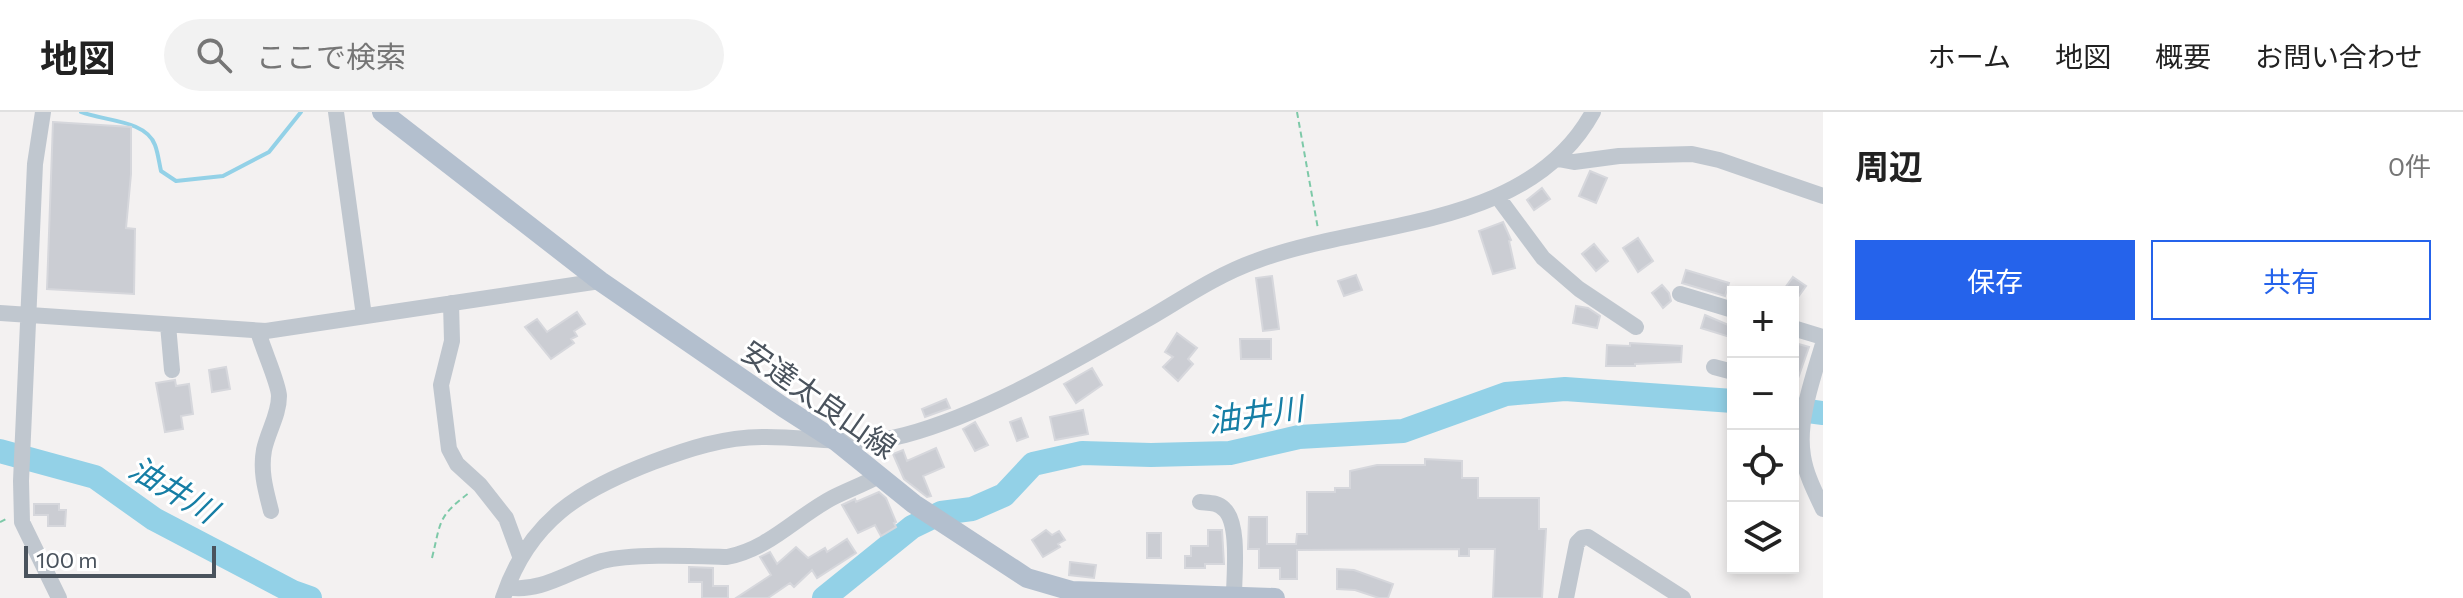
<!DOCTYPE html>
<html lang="ja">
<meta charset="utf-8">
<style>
body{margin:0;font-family:Commissioner,"Noto Sans JP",sans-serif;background:#f2f2f2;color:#222}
.controls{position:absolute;right:24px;bottom:24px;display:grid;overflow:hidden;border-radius:0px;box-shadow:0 4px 12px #0003}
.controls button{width:72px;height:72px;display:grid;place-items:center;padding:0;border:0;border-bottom:2px solid #e0e0e0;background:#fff;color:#222;font:40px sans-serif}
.scale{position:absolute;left:24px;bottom:20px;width:192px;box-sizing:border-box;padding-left:8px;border:4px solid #4a535d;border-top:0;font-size:22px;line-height:28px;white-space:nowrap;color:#4a535d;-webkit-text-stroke:6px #fff;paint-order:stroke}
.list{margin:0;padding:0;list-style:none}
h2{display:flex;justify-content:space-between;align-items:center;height:104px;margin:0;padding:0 32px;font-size:34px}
h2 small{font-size:26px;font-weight:400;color:#767676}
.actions{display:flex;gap:16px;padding:24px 32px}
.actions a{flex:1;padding:18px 0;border:2px solid #2563eb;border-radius:0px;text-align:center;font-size:28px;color:#2563eb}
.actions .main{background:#2563eb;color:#fff}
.icon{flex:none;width:44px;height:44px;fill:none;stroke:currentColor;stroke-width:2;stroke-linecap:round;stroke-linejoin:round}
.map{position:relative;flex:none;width:1823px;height:486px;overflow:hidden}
header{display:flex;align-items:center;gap:48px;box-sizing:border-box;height:112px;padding:0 40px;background:#fff;border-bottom:2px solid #e0e0e0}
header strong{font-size:38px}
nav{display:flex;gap:44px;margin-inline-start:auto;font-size:28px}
.search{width:560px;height:72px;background:#f2f2f2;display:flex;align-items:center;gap:20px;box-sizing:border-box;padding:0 28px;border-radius:44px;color:#767676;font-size:30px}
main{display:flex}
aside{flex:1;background:#fff}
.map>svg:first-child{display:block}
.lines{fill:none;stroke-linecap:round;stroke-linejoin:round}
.stream{stroke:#93d1e7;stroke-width:4}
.river{stroke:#93d1e7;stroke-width:24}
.building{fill:#cbcdd3;stroke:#d6d7dc;stroke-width:2}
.path{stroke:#7dc9a8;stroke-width:2;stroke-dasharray:6 4;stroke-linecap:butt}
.minor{stroke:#c0c7cf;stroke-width:16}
.major{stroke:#b3bfce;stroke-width:20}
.labels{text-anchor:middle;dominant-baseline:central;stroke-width:6;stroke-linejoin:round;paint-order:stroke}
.street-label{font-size:30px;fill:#4a535d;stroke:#fff}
.water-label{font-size:32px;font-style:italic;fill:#167ea5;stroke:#fff}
</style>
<header>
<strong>地図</strong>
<div class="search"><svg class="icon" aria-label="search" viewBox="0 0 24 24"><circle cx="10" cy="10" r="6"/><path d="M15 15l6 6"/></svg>ここで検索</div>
<nav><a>ホーム</a><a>地図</a><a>概要</a><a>お問い合わせ</a></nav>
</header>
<main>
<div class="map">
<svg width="1823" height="486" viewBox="0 0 1823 486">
<rect width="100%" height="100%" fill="#f3f1f1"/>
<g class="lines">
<!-- stream -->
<path class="stream" d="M81,0C104,9 146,8 155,33C158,41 159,50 161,59L176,69L223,64L269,40L301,0"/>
<!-- river -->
<path class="river" d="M1793,297L1823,301
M0,339L95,365L154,407L293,480L310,486
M824,486L912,415L941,401L972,397L1004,383L1033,352L1082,341L1151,343L1230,341L1299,325L1403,319L1506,282L1565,277L1733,289"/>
</g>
<!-- building -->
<path class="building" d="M53,10L131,15V62L126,116L135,117L134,182L47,177Z
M1590,59L1607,66L1596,91L1579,84Z
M1542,76L1550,87L1534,98L1527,88Z
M1503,110L1511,128L1509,129L1515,156L1493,162L1479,119Z
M1638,126L1653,149L1638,160L1623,136Z
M1594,132L1608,149L1596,159L1582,142Z
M1686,158L1729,171L1725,184L1682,171Z
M1356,163L1362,178L1344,184L1338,169Z
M1272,164L1279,217L1263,219L1256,166Z
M1793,165L1806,174L1793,192V180H1782Z
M1662,173L1669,181L1671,189L1663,196L1652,181Z
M1576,194L1588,196L1600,204L1597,216L1573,211Z
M577,200L585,212L574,219L577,224L571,227L574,231L551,247L525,215L537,207L547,220Z
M1705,203L1733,215V226L1701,216Z
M1177,221L1197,236L1188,247L1193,252L1178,269L1163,255L1173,245L1165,240Z
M1240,227H1271V247H1241Z
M1630,231L1682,234L1681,250L1635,252V254H1606L1607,233L1630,234Z
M1795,231L1809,235L1796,272H1793Z
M226,255L230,277L212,280L209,258Z
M1092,256L1102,273L1076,291L1064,272Z
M175,268L176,274L189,272L193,302L181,304L183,317L165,320L156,271Z
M946,287L950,296L925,305L922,297Z
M1083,298L1088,322L1055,328L1050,305Z
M1021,306L1028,325L1017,329L1010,310Z
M975,310L988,333L975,339L963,317Z
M936,336L944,355L923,364L931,384L927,385L904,367L893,342L903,338L907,349Z
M1425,347L1462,349V366H1478V386H1539V417H1546L1542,486H1493L1495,437H1469V444H1459V437L1297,438V467H1280V456H1259V437H1248L1249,405H1267V432H1296L1297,422H1307V380H1335V376H1350V359L1377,353H1425Z
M879,380L886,386L896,410L894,411L896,415L881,424L875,413L858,421L842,393L855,387L856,390Z
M34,392H59V398H66L65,414H48V403H34Z
M1046,418L1052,423L1059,419L1065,428L1058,432L1060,435L1043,445L1032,428Z
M1208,418H1222L1224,452H1205V456H1185V444H1191V434H1208Z
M1147,421H1161V446H1147Z
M847,427L856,441L817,466L812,458L794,475L790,471L768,486H736L771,463L760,445L770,440L777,452L796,435L808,446L825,436L827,440Z
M1070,450L1096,453L1094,466L1069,463Z
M689,455L713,456V474H728V486H702V470H689Z
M1337,457L1354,458L1393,472L1388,486H1379L1355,478L1337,477Z"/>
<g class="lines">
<!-- path -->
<path class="path" d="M1297,0L1318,117
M0,410L6,407
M432,446C441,410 437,405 469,381"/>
<!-- minor -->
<path class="minor" d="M43,0L35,52L21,369L22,410L59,486
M336,0L364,204
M1558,47L1574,50L1619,44L1692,42L1719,48L1823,84
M1497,84L1543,146L1579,177L1636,215
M1680,182L1733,198
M451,191L452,229L441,273L449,337L457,352L480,373L506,406L520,444
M0,201L266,219L600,169
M168,213L172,258
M1793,216L1823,225
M258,219C262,235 279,272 279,284C279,303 268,319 264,338C260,360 266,379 271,399
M1823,232C1813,266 1797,309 1803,344C1806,363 1815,380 1823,397
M1714,255L1733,260
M1200,390C1209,391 1217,390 1224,397C1240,411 1234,463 1234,484
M507,475C539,482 572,458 602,449C631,441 696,444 727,445C769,437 796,405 832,386C848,378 864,372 879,364
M503,486C529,408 580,378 653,350C688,337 724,325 762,325C809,324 858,336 905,323C990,300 1075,248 1151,205C1185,185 1219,162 1256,149C1367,107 1528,119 1593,0
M1566,486L1577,431L1582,426L1588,425L1683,486"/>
<!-- major -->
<path class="major" d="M382,0L600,169L783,295L836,329L914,392L1027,466L1072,479L1275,486"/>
</g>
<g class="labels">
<!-- street labels -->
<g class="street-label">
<text transform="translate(820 286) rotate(35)">安達太良山線</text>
</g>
<!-- water labels -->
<g class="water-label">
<text transform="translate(1255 301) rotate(-8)">油井川</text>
<text transform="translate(174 376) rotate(31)">油井川</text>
</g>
</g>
</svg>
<div class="controls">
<button>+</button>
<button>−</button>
<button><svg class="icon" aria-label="locate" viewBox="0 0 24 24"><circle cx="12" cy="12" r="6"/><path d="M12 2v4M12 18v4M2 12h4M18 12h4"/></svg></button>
<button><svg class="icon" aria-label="layers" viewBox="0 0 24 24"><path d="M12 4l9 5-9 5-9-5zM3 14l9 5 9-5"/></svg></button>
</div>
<div class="scale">100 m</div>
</div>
<aside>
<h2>周辺<small>0件</small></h2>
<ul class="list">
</ul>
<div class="actions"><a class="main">保存</a><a>共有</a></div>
</aside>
</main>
